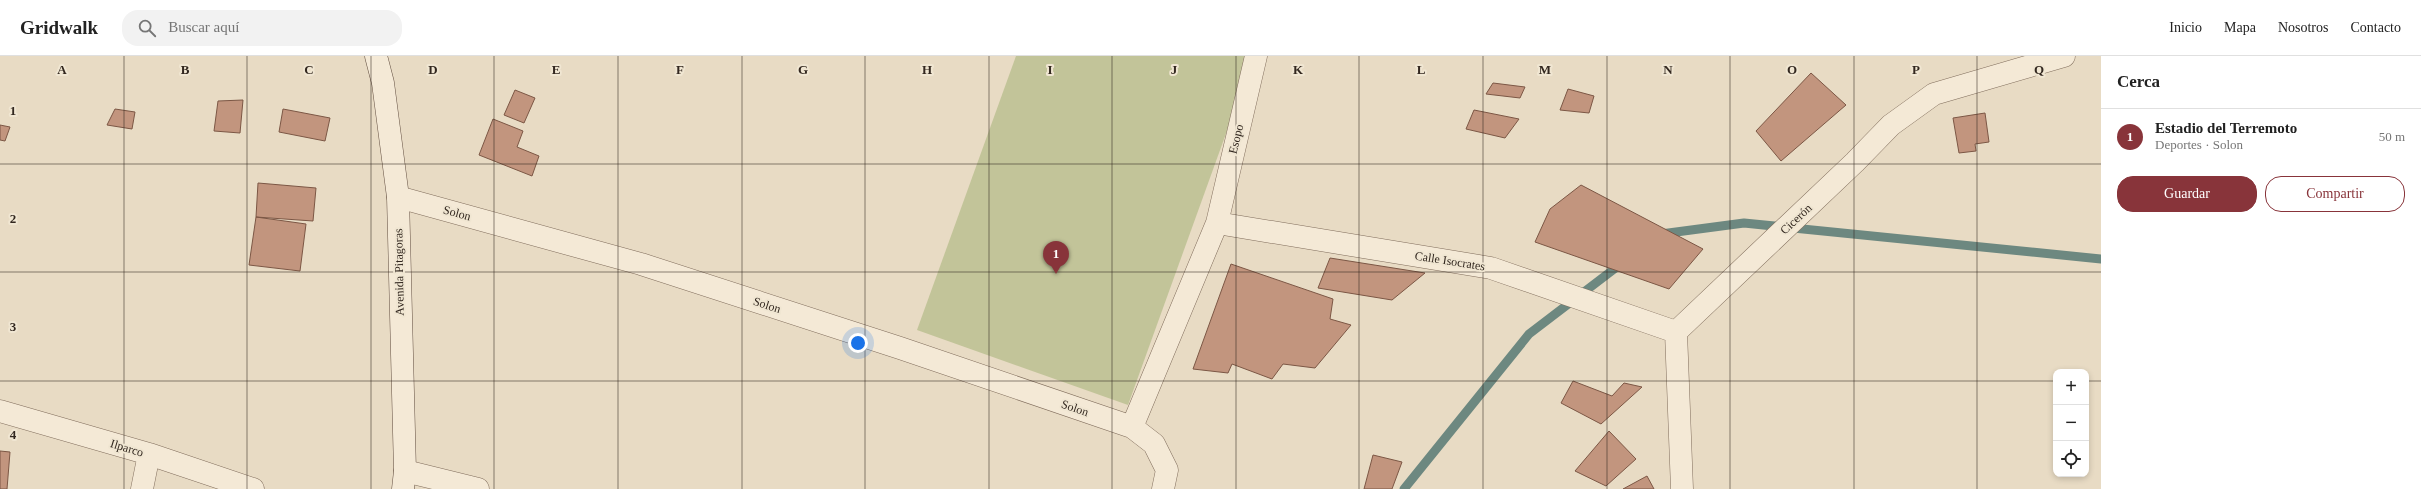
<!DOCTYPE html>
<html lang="es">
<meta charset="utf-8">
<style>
body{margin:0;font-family:"Times New Roman",serif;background:#f2f2f2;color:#222}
.controls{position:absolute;right:12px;bottom:12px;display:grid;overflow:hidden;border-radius:8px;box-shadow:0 2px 6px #0003}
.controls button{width:36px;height:36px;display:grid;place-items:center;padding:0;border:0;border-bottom:1px solid #e0e0e0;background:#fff;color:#222;font:20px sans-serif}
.you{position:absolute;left:858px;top:287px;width:14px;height:14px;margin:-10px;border:3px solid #fff;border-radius:50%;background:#1a73e8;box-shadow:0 0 0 6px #1a73e833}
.badge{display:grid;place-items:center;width:26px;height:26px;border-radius:50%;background:#88343a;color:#fff;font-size:13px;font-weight:700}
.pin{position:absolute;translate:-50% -33px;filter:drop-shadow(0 1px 2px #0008)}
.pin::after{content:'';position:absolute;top:21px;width:14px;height:12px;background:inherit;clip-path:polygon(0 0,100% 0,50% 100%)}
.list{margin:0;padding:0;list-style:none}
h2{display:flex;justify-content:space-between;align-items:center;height:52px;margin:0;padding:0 16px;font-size:17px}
h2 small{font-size:13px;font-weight:400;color:#767676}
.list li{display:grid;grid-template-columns:26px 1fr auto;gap:12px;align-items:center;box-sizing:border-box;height:56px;padding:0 16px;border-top:1px solid #e0e0e0}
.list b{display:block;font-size:15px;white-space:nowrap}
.list p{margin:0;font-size:13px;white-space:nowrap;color:#767676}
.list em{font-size:13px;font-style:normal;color:#767676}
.actions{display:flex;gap:8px;padding:12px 16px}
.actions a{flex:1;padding:9px 0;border:1px solid #88343a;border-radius:16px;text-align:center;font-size:14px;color:#88343a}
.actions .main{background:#88343a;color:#fff}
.icon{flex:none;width:22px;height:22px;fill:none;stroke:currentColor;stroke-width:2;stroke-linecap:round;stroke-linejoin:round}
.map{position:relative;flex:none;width:2101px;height:433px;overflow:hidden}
header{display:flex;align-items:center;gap:24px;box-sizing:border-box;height:56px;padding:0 20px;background:#fff;border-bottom:1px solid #e0e0e0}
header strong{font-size:19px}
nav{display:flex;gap:22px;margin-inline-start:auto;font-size:14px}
.search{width:280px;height:36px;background:#f2f2f2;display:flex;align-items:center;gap:10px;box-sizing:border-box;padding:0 14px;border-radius:16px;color:#767676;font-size:15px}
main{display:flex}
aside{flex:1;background:#fff}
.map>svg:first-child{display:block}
.green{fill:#c2c499}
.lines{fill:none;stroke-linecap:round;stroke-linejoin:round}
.stream{stroke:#6d8880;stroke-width:9}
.building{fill:#c2957e;stroke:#7c5745}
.minor-casing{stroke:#806d5c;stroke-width:23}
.secondary-casing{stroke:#624e40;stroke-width:23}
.minor{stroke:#f4e9d6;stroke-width:22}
.secondary{stroke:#f4e9d6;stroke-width:22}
.grid{fill:none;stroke:#32271f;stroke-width:1;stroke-opacity:0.55}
.labels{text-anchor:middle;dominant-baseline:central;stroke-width:4;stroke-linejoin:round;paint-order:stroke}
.street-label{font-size:12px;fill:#32271f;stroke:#f0e6d2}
.grid-label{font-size:13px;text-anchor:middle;font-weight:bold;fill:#32271f;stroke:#f0e6d2;stroke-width:4;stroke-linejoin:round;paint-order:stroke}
</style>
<header>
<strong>Gridwalk</strong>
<div class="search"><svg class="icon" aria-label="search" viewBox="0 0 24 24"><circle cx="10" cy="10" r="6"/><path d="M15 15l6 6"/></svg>Buscar aquí</div>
<nav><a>Inicio</a><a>Mapa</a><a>Nosotros</a><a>Contacto</a></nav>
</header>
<main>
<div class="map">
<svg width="2101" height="433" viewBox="0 0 2101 433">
<rect width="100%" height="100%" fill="#e8dbc4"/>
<!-- green -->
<path class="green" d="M1016,0H1254L1128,349L917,274Z"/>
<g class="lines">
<!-- stream -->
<path class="stream" d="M1661,178L1744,167L2101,203
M1404,433L1529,278L1622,207"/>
</g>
<!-- building -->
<path class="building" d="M1811,17L1846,49L1781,105L1756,75Z
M1493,27L1525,31L1520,42L1486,38Z
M1568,33L1594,40L1589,57L1560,54Z
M515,34L535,42L524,67L504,59Z
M243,44L240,77L214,75L218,45Z
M115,53L135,56L132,73L107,69Z
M283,53L330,62L325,85L279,76Z
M1474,54L1519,63L1505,82L1466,73Z
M1985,57L1989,86L1975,88L1976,95L1959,97L1953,62Z
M493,63L523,75L517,91L539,100L532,120L479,99Z
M0,69L10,71L5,85L0,84Z
M258,127L316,132L313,165L256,161Z
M1581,129L1703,193L1669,233L1535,186L1550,153Z
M256,161L306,168L300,215L249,209Z
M1330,202L1425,217L1392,244L1318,232Z
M1231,208L1333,243L1330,263L1351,269L1315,312L1283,308L1272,323L1232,308L1228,317L1193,313Z
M1573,325L1612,340L1624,327L1642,331L1601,368L1561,347Z
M1609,375L1636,403L1606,430L1575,415Z
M0,395L10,396L7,433H0Z
M1373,399L1402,406L1392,433H1364Z
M1647,420L1654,433H1623Z"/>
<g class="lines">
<!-- minor casing -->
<g class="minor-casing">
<path id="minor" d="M398,141L641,208L900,292L1132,371L1154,388L1167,414L1163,433
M1217,167L1491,212L1676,276
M0,355L149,398L253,433
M1132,371L1217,167L1256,0
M405,415L478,433
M142,433L149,398
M1682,433L1676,276L1855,106L1891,69L1934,38L2064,0"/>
</g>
<!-- secondary casing -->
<g class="secondary-casing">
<path id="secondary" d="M376,0L383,27L398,141L405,415L403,433"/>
</g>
<!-- minor -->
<use href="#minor" class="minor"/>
<!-- secondary -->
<use href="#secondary" class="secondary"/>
</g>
<!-- grid -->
<path class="grid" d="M124,0V433M247,0V433M371,0V433M494,0V433M618,0V433M742,0V433M865,0V433M989,0V433M1112,0V433M1236,0V433M1359,0V433M1483,0V433M1607,0V433M1730,0V433M1854,0V433M1977,0V433M0,108H2101M0,216H2101M0,325H2056M2086,325H2101"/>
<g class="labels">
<!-- street labels -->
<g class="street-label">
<text transform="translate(1236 83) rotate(-76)">Esopo</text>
<text transform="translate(457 157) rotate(15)">Solon</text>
<text transform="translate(1796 163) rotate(-43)">Cicerón</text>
<text transform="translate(1450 205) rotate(9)">Calle Isocrates</text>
<text transform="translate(399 216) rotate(-91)">Avenida Pitagoras</text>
<text transform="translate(767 249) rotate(18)">Solon</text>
<text transform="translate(1075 352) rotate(19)">Solon</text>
<text transform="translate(127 392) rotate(17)">Ilparco</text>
</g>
</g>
<g class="grid-label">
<text x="62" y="18">A</text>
<text x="185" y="18">B</text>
<text x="309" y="18">C</text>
<text x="433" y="18">D</text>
<text x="556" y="18">E</text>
<text x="680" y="18">F</text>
<text x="803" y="18">G</text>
<text x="927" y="18">H</text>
<text x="1050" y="18">I</text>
<text x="1174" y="18">J</text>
<text x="1298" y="18">K</text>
<text x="1421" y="18">L</text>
<text x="1545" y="18">M</text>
<text x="1668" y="18">N</text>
<text x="1792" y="18">O</text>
<text x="1916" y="18">P</text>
<text x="2039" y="18">Q</text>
<text x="13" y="59">1</text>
<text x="13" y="167">2</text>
<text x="13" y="275">3</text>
<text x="13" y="383">4</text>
</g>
</svg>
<div class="controls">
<button>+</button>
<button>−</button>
<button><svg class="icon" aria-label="locate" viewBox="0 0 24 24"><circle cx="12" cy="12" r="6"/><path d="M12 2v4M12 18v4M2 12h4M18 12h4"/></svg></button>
</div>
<div class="you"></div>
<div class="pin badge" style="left:1056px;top:218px">1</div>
</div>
<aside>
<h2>Cerca<small></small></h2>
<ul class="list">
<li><span class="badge">1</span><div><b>Estadio del Terremoto</b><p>Deportes · Solon</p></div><em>50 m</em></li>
</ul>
<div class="actions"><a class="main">Guardar</a><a>Compartir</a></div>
</aside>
</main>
